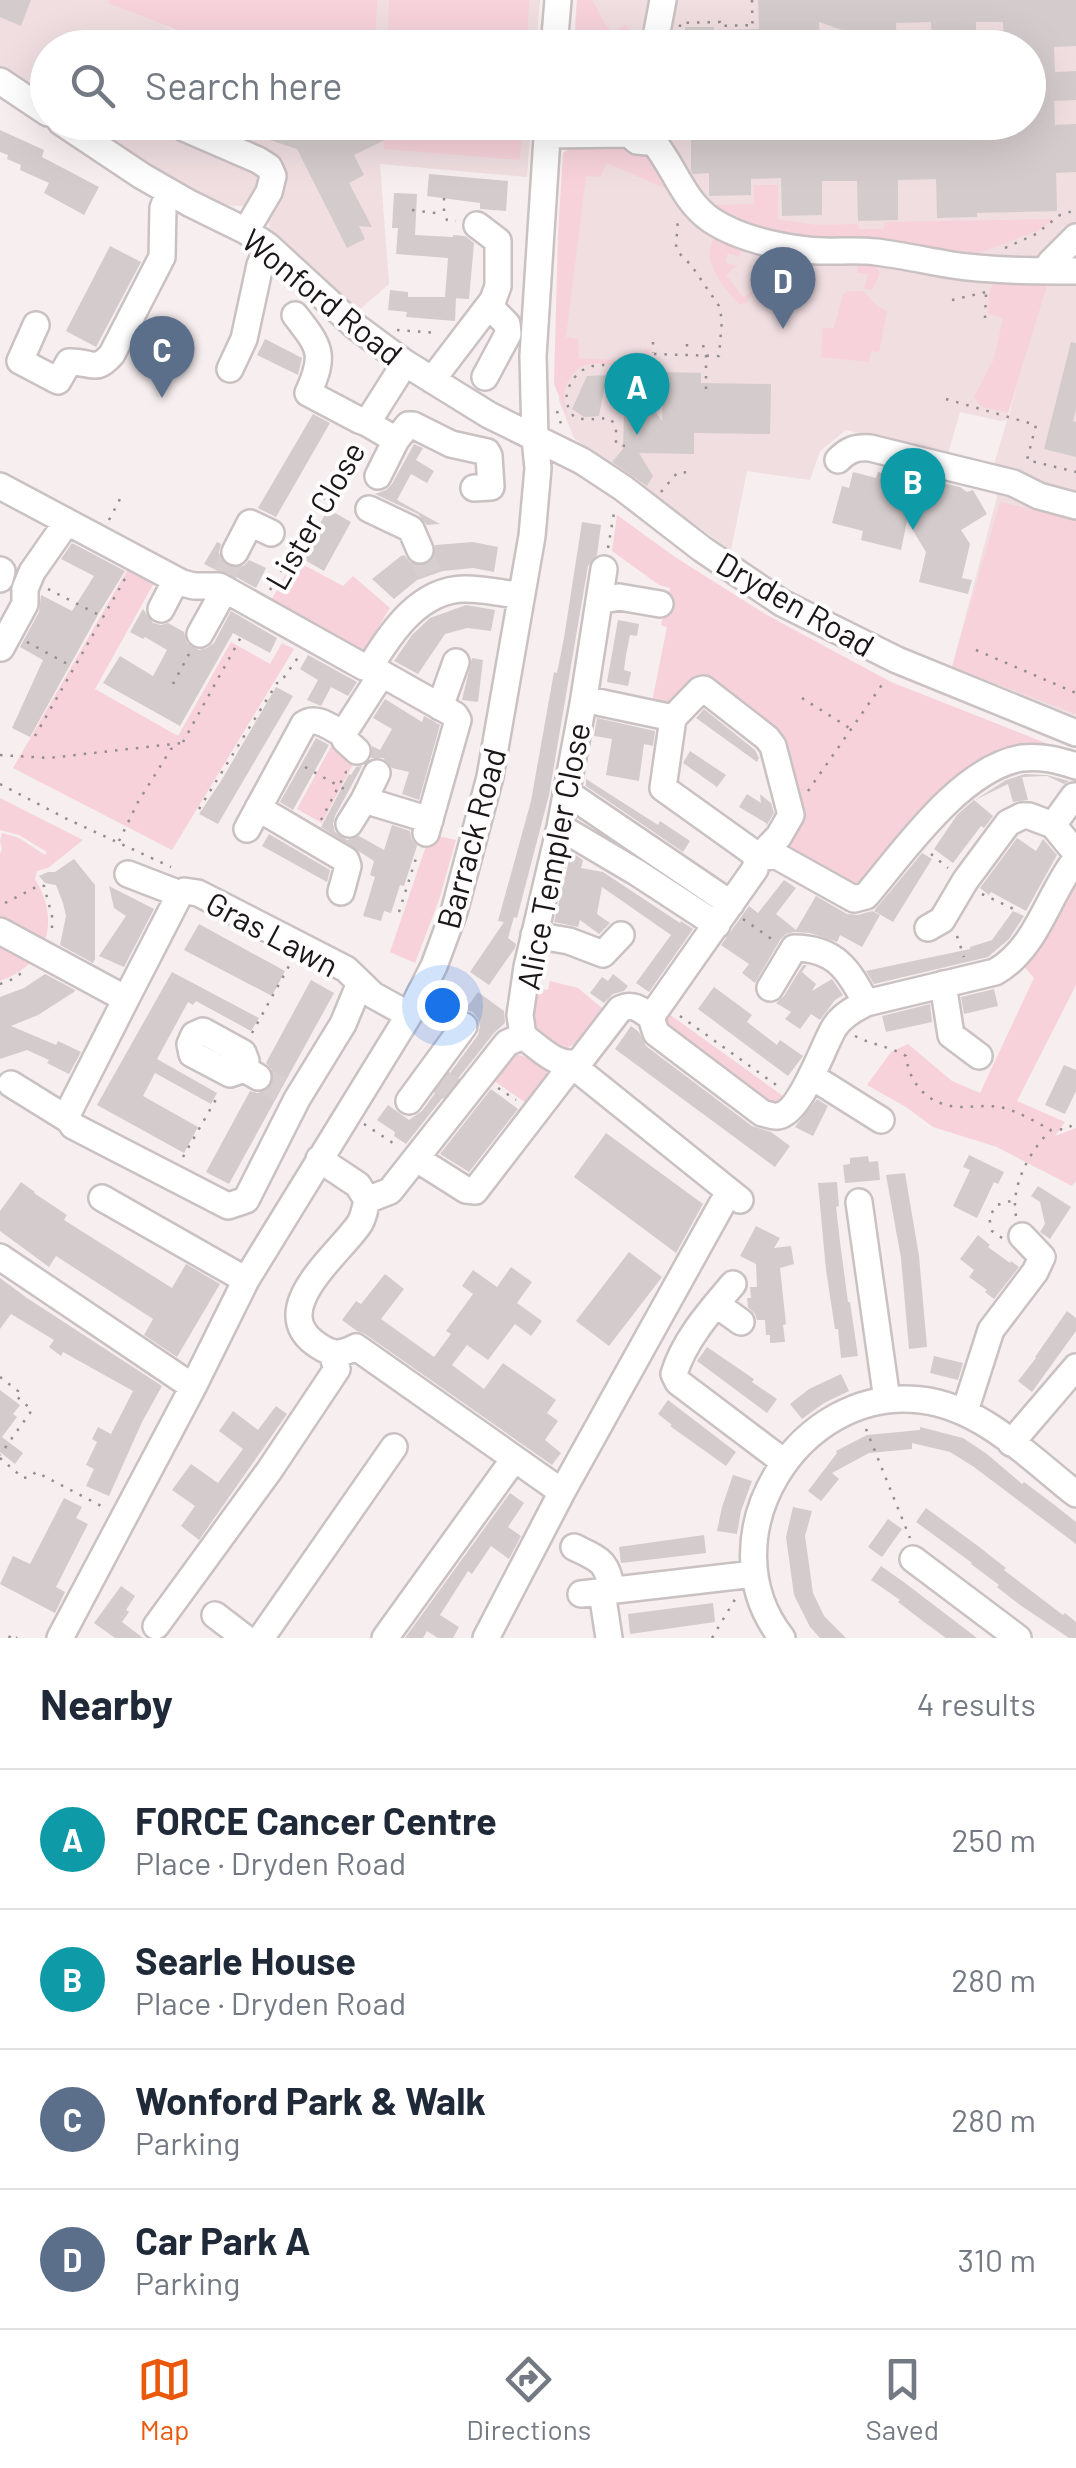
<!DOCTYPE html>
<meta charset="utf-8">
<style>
body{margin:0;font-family:Barlow,sans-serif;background:#f2f2f3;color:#1f2937}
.you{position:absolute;left:442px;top:1005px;width:35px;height:35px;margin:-25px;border:8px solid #fff;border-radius:50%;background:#1a73e8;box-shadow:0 0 0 15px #1a73e833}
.badge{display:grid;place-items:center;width:65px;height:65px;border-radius:50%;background:#ea580c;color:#fff;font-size:32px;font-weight:700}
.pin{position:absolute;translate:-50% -82px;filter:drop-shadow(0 2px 5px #0008)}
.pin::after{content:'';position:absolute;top:52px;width:35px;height:30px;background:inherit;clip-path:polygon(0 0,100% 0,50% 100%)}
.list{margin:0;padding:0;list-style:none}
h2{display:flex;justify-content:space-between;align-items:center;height:130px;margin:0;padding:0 40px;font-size:42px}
h2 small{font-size:32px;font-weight:400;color:#747a83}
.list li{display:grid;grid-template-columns:65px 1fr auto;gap:30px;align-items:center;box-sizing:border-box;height:140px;padding:0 40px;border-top:2px solid #e0e1e3}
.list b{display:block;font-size:38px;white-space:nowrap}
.list p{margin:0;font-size:32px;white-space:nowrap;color:#747a83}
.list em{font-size:32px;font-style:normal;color:#747a83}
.icon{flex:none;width:55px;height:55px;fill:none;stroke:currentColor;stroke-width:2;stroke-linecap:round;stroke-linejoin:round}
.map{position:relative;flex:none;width:1076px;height:1638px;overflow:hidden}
.search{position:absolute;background:#fff;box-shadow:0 10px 40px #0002;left:30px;right:30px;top:30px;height:110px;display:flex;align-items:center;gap:25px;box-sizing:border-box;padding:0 35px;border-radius:55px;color:#747a83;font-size:38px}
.sheet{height:690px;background:#fff}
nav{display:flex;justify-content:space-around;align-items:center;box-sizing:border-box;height:140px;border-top:2px solid #e0e1e3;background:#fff;font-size:28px;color:#747a83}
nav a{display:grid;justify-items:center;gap:5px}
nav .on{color:#ea580c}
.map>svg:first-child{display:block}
.built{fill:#f0dee1}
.green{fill:#f7d2da}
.building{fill:#d4cbcc}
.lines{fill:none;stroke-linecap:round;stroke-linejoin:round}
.minor-tunnel{stroke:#d6cecf;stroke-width:25;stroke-dasharray:25 12;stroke-linecap:butt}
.minor-casing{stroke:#cac1c3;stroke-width:30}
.path{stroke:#938d8e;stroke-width:2.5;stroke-dasharray:2.5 8;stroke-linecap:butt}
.minor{stroke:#fff;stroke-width:25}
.labels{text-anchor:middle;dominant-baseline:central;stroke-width:8;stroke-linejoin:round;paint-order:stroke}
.street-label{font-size:32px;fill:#1a1718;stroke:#fffdfd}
</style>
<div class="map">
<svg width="1076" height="1638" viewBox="0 0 1076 1638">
<rect width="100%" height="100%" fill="#f7eeef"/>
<!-- built -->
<path class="built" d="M0,0H540L536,47H220L157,23L211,47L48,48L47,101L0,68Z
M577,0H1076V716L952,667L997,497L992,471L1018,384L1006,420L1001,421L960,412L948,454L846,430L820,451L810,480L747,471L731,550L601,459L574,438L559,401V358L573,123L1028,122V48L573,47Z
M79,123H531L527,177L380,164L389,284L358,311L271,235L268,220L246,206L218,205L134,158Z"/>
<!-- green -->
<path class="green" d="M109,0H377L375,47H223L108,3Z
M389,0H529L527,47H388Z
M577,0H592L605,24L613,33L625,25L646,44V48H575Z
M385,123H522L520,160L384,149Z
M576,144C621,144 649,143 669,190L607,163L600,177L586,176L566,337L578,339L579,358L644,362L645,348L650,349C644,392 596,344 573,374C568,380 564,388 564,396C564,403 567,412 568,418L554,384L558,233L563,153Z
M754,185H778V219L817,225L857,224L859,229H883L885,222L1053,219L1037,231L979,253L869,240L835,241L772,232L727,214L713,205L754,204Z
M716,236L872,258L880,274L872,290L864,288L868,274L857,273L858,263L743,246L739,257L728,253L725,262L736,266L726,275L743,297L754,291L746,303L739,304C724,287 698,260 716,236Z
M994,279H1049L1008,412L982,407L974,397L994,359L1003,318L988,314L989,295Z
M850,291H863L878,307L887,311L879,352L871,351L869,362L821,357L823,328H834L843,294Z
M1000,502L1076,520V714L952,667Z
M617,515L675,557L765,614L891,682L1076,755L987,769L856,896L773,851L793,819L776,750L701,684L677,709L652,702L667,627L661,625L670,588L659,585L612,551Z
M289,557L343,586L353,576L390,608L363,652L270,602L290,567Z
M129,567L155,581L95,689L178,736L231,642L270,664L282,643L294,649L172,850L13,768Z
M334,741L358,755L322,823L297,809Z
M0,798L83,840L48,868L37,871L35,879C61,921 48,964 0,981V854L2,849L0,841L2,833L19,838L45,855L47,852L19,835L0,830Z
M434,835L456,840L439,900L415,963L390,952L427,843Z
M1076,869V985L1017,1101L1065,1122L1055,1136L1076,1128V1181L1072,1186L997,1147L933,1127L906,1107L867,1085L891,1052L908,1044L952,1081L980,1093L1034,978L1021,963Z
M550,981L578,988L602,1008L578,1042L565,1049C532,1039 531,1018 535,988L548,990Z
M662,1009L783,1096L778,1104L774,1105L769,1102L658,1021Z
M515,1055H520L558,1071L532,1107L493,1080L509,1058Z"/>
<!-- building -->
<path class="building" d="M0,0H31L21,26L0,17Z
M758,0H1076V46L1054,47L1055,72L1076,71V100L1054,101L1055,125L1076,124V172L1056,173L1057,211L977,213V217L937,218L936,179L898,180V220L858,221L857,181H822V215L782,216L781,178L751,179V195L709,196V173L693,174L691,171V122H820L821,138L856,137L855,122H899V137L934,136V122H977V135H1012V122H1028V48H1004L1003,22H976V48H932L931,22L896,23L897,48H850V41L842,30L819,22L820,48H767V42L742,43V48H685V27H714V30L759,29Z
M224,122H376L385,140L354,155L364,175L349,183L372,227L359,226L365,239L347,248L297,149L224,125Z
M0,130L44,150L42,157L99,187L84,215L44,193L49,183L20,170L21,165L7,159L8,155L0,152Z
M429,174L508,181L506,211L480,209V203L427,196Z
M394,193L417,194L415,235L453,237V235L465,236L474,243L469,299L450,298H456L455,321L406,317L407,312L388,310L390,290L408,292V297H445L448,258L396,254L398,228H392Z
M110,246L141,262L96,347L66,331Z
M265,339L302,358L298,375L257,355Z
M1071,342L1076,343V409L1073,421L1076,422V457L1044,449Z
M664,372L701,373V383L771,384L770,434L694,433V454L639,453L653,476L647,486L612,462L623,449L624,415L605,385L599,416L584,417L572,409L587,376L628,374L662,421Z
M313,414L330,423L276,517L258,508Z
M414,444L423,448L416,460L434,471L427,483L411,474L397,500L440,524L427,525L418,514L375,494L386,490L392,484Z
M893,470L906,474L905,479L936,486L939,482L960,487L967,492L973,490L987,514L961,530L970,544L962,578L972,580L968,594L919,582L926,552L907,521L901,550L861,540L863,531L832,523L842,486L849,488L853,472L876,478L878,472L891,475Z
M328,509L351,522L324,571L301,558Z
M582,522L601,525L597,555L588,566L549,795L517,918L514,917L508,938L516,944L515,948L489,985L470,972L504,922L498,921L531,801L554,672L557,673L564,638Z
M217,542L221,544L219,552L221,560L227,566L237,568L245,565L249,560L266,568L256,588L227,572L216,570L204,564Z
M473,542L498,547L494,572L473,568L443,571L417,580L394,599L372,579L401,556L404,555L410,562L417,566L425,565L434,559L435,545Z
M72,543L125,571L99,613L30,737L12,728L43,660L20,647L39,612L41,595L72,611L94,576L61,559Z
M466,605L495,610L491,631L467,628L445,634L418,674L394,661L412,635L430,618Z
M143,609L153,623L161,625L168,623L184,632L187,643L199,650L207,648L214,643L231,611L277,638L270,653L233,633L180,726L103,683L120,656L153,676L167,650L145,637L143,639L130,632Z
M618,620L639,624L637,636L630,635L626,655L624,670L631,672L628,686L607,682Z
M308,655L357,682L348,696L331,687L321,706L307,700L318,680L300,669Z
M472,658L483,660L478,702L462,700Z
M276,687L293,696L218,824L199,814L221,781Z
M385,699L422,722L424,716L440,725L419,800L402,794L409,772L392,768L383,758H371L372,746L380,750L392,729L373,718Z
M704,709L755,750L759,758L757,762L696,718Z
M597,718L655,731L653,746L644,744L639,781L606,775L612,739L594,736Z
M316,738L329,745L293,810L280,802Z
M690,751L726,775L717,787L683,763Z
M362,766L335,816L333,824L335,832L347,840L359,836L384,850L392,825L410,831L411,838L417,846L404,886L400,885L391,913L384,911L381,921L363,916L375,877L370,875L374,861L321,827L349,774L351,775L356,767Z
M1025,774L1047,775L1069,781L1064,784L1047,776L1022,777L1028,800L1013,802L1008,784L975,800L1006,780Z
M586,779L658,825L660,821L690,841L683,852L586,786Z
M747,794L761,803L760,794L771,803L774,813L766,826V823L739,807Z
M974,800L993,816L984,828L981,826L953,863L934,849L957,815Z
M269,834L330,870L327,882L262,846Z
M1017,838L1036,851L1043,839L1057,855L1026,911L991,892L989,895L980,888Z
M571,852L583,860L581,868L603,872L680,923L681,921L693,929L649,992L636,983L671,935L602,887L597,914L610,923L599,934L580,920L578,927L554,922Z
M922,853L932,859L893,922L874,911Z
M74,859L95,885V959L93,963L60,945L66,916L63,903L56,885L45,883L39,876L48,872H55Z
M784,880L796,888L776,914L796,930L816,896L847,914L858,915L872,911L880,915L862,947L840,935L837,942L810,933L794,932L786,934L780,940L755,983L742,973L749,964L721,945L749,906L758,913Z
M109,886L154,909L124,967L99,956L126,916L114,908Z
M1013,911L1024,916L1009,939L988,957L874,984L866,971L970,949V947L992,940Z
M199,924L285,971L272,996L184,950Z
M803,965H807L802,972L816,984L812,991L832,979L843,995L835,1000L820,1020L811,1014L800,1029L785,1019L791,1012L776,1003L784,996Z
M172,972L259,1018L251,1031L196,1001L193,1005L188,1002L157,1059L217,1093L211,1104L155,1073L143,1096L198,1127L184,1153L97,1105Z
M45,974L75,990L74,992L38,1015L11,1026L56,1045L58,1041L81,1052L69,1074L47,1063L49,1060L27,1050L0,1059V997L24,988Z
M613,974L628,986L624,991L613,994L604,1003L590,993L602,977L608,981Z
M311,980L334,993L229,1184L206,1172L250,1091L257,1093L265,1091L272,1084V1070L266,1063Z
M714,987L752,1015L747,1022L777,1045L780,1040L803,1056L788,1076L698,1009Z
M994,989L998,1006L964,1014L961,997Z
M478,992L504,1011L505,1023L494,1033L406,1144L394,1136L395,1132L377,1120L388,1105L409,1120L422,1111L478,1035L480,1027L478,1019L473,1012L465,1010Z
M930,1004L932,1022L886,1032L882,1016Z
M631,1026L639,1032L646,1046L752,1126L771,1132L790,1146L775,1167L615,1049Z
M1064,1065L1076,1070V1091L1065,1114L1045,1105Z
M491,1089L518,1109L469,1172L440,1154Z
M817,1099L828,1106L813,1136L795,1127Z
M606,1133L703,1204L676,1253L574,1177Z
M969,1155L1004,1172L998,1184L994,1182L977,1218L953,1206L970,1170L963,1167Z
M868,1156L869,1162L878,1161L880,1180L845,1183L843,1165L850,1164V1158Z
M905,1173L919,1256L927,1347L909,1349L901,1258L886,1175Z
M21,1182L35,1192L34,1193L67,1215L64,1220L172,1288L186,1264L220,1284L177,1357L144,1335L153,1319L56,1256L49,1267L0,1231V1211Z
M837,1182L839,1206L836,1207L840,1242L848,1302H850L858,1356L841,1358L838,1329H835L826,1270L818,1183Z
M1038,1186L1071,1207L1050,1239L1040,1232L1045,1224L1040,1202L1031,1196Z
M756,1226L780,1238L774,1248L791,1246L794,1264L780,1268L786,1324L783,1325L785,1342L770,1343V1335H766L765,1320H757L755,1314L748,1307L747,1298H751L750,1287H757L756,1264L740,1256Z
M978,1235L990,1245L988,1247L1010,1263L1011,1261L1019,1267L994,1299L985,1292L987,1290L969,1277L974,1270L960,1259Z
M629,1252L662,1277L609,1346L576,1321Z
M511,1267L532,1282L517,1303L542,1321L531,1336L515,1324L488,1360L467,1345L452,1365L484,1389L503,1363L556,1400L547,1413L558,1421L545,1440L561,1453L552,1465L365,1334L357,1331L342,1320L356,1301L361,1304L385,1274L404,1289L381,1319L434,1357L451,1334L446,1331L473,1294L462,1286L473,1270L497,1287Z
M0,1278L27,1298L162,1386L142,1422L109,1496L86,1486L94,1469L86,1465L97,1442L92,1439L98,1427L111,1434L133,1391L63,1352L61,1356L49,1347L54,1340L11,1314L0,1329Z
M1067,1311L1076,1318V1331L1032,1392L1018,1381L1036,1358L1035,1357Z
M707,1347L754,1379L752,1382L777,1399L767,1413L697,1361Z
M934,1356L963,1363L958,1380L930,1373Z
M841,1374L849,1391L824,1403L802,1419L790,1404L809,1389Z
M0,1390L20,1405L13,1414L17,1417L2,1437L23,1453L15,1464L0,1452Z
M668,1400L736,1452L726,1466L670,1426L672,1425L658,1414Z
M276,1406L287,1414L199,1540L181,1526L195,1506L172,1490L191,1464L218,1483L243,1449L219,1431L233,1411L258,1430Z
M920,1427L963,1438L987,1454L1022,1484L1024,1482L1052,1503L1076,1522V1544L974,1467L950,1452L912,1443V1449L869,1453L832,1473L839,1479L821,1501L808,1491L837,1453L836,1451L867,1435L920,1430Z
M733,1475L752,1481L741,1511L737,1534L717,1531L722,1507Z
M510,1493L524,1503L508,1527L521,1536L509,1559L491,1546L472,1574L468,1571L440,1615L459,1627L453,1638H438L427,1631L423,1638H405Z
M64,1498L82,1507L76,1518L88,1524L56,1587L65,1592L55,1613L0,1584L13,1556L30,1564Z
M793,1507L812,1511L805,1536L813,1593L824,1616L846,1638H820L810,1627L794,1595L786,1537Z
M926,1508L978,1546L1006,1568L1004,1570L1063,1615L1065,1613L1076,1622V1638H1069L1020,1605L997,1587L999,1585L971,1564L972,1563L916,1522Z
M888,1519L902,1529L882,1557L868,1547Z
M704,1535L706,1553L621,1563L619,1547Z
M881,1566L905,1583L977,1638H946L924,1622L898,1602L900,1600L871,1580Z
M121,1586L135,1596L126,1610L129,1612L122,1622L143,1638H115L94,1623Z
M713,1603L715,1622L630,1634L628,1614Z"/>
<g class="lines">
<!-- minor-tunnel -->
<path class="minor-tunnel" d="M420,550L430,576
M224,574L235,552
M258,1077L281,1089
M438,1080L455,1091"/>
<!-- minor casing -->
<g class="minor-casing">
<path id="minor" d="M554,48L558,0
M654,48L663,0
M0,81L48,113
M61,122L142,176L189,203L246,231L268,246L355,326L405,363L489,415L582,461L623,488L702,549L782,603L897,660L1076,733
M184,128L258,160L269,167L273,176L269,192L246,231
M547,135L629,134L637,141L647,142L658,133L659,122
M652,140C674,165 682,200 711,220C738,238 775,246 807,250C830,253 853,249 876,252C902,255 927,261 952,265C993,271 1035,271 1076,271
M1045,271L1051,262L1076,237
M295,315C320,347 326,354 308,393L359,420L367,423L405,363
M36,325L20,361L58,381L69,362C91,361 95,374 112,354L162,257L163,208L169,192
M230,369L244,339L260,265L268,246
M485,377L508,334L507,324L489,306
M432,380L493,300L498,286V241L477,225
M367,423L396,440L408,425H413L451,444L487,452L489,456L491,487L474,488
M838,460C848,450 855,447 870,448L1013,483L1039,496L1076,506
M378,476L396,440
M0,486L182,583L194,586H219L364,667H370C391,632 420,589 465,589C483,589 503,593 521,596
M369,509L411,529L420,550
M235,552L250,523L271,533
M604,569L583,704L560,827L527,967L520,1015L523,1036C540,1048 559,1070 580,1061L620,1009C633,1003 640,1009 651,1017
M0,570L2,571L0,579
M599,601L619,597L660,604
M161,609L176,580
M200,634L225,589
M1,648L25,604V589L32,572L67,522
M370,667L455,715L458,720L426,833
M583,704L593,701L673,718L663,788L751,851L757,859L755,869L651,1017
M440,707L456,662
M673,718L700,690L704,689L767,738L773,746L791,815L779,836L757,859L775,855L854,899L866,896C904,851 961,768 1022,758C1042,756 1058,760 1076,766
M357,751L345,740L343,734L381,675
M377,773L364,800L430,820
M566,792L731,904
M258,808L346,860L348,866L341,892
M349,824L364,800
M1053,825L1074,796
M560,827L636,872L717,925
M247,829L304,724C316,715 331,728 343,734
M128,874L180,894L184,891L198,893L346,969L373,995L409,1015
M928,928L942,920L965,881L1008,823L1022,816H1029L1053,825L1076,853
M0,931L126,999L68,1113L69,1120
M534,935L569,941L603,954L621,935
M943,984L951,1035L979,1056
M770,988L794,948C835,948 849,970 866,1003
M126,999L180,894
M651,1017L656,1033L762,1113C767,1114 773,1117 778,1116C801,1113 823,1046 834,1028C841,1016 854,1009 866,1003L995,972C1037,949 1048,894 1076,859
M244,1069L246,1061L243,1053L203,1031L194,1035L190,1044L192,1054L230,1074L244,1069L258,1077
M811,1076L881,1120
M11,1084L69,1120L73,1126L228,1206L246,1200L297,1099L343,1024L360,983
M409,1101L464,1026
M319,1159L358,1185L367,1200C365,1208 364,1216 360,1223C340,1254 263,1311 319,1346C332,1355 341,1355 356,1347L562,1492
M417,1159L466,1190L475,1191L572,1065L740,1200
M102,1198L246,1280
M367,1200L390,1191L499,1053L507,1043L523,1036
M859,1202L887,1400
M0,1257L193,1387
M733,1284C711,1310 684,1340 674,1374L678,1382L784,1462
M716,1304L741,1322
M965,1411L991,1330L1035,1272L1042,1257L1022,1236
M1011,1443L1076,1367
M574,1547C600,1560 607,1560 612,1591
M913,1559L1018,1638
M602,1592L609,1638
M581,1594L754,1574
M215,1615L245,1638
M156,1626L269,1471L337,1369L332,1354
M60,1638L193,1387L246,1280L409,1015L434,966L454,912L490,777L532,536L538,468L535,439L533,356L548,122
M261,1638L394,1447
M385,1638L514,1459
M486,1638L562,1492L722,1204
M782,1638C704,1538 798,1385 921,1400C982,1407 1030,1458 1076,1494"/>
</g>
<!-- path -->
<path class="path" d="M752,0L753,48
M680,48V23L720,22V26L753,25
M444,198V214L447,220L456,221
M412,210L442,214
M1005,248L1036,234L1060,215L1076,210
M952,300L986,292L987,289
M985,318L986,294
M397,330L438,333
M653,342V353
M687,344V354
M703,345L706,356V389
M946,399L1036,425L1027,460L1076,472
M557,411L562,427
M625,446L616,444V428L611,419C597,417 591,422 574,417C567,407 564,399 569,387C582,357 611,364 638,372L650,365L653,354L719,356L722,320L719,306L691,265L679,253L676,247L678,218
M661,492L677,473L689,472
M109,520L120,499
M608,548L615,507
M48,589L103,617
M270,590L357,442
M27,642L73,667
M976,650L1076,693
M173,684L189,654
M802,698L851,729
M35,736L126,577
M183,742L241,637
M0,755L49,758L182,743
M305,767L346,790
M0,784L65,818L171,867
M808,791L886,679
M199,809L277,683H280L299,656
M321,820L346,772H351L352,769
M119,841L138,802L171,749L177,746
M931,854L948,868
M982,894L1020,912
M5,903L40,885L44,886L52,916V935
M399,912L418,852
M743,919L773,940
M957,936L964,957
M0,984L13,979L27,969
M680,1016L779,1087
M252,1033L289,966
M855,1036C872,1045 889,1046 906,1056C909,1081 924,1101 951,1106C966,1109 983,1104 999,1107C1017,1110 1035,1122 1051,1130
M498,1088L516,1100
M364,1124L399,1147
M183,1157L219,1094
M1016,1216C1010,1187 1030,1150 1051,1130L1067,1129L1076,1122
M1002,1238L992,1231L989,1217L997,1205L1011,1201
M0,1377L18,1391L15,1395L32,1410L0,1455
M866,1429L910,1538
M0,1458L23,1478L30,1477L36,1472L107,1509
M9,1638L11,1634L17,1638
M712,1638L737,1596"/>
<!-- minor -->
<use href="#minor" class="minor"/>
</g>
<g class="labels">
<!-- street labels -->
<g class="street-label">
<text transform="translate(323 296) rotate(39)">Wonford Road</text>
<text transform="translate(314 515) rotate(-60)">Lister Close</text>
<text transform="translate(796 603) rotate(30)">Dryden Road</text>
<text transform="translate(470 838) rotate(-75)">Barrack Road</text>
<text transform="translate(552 856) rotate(-79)">Alice Templer Close</text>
<text transform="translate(273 933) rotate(28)">Gras Lawn</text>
</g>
</g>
</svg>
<div class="you"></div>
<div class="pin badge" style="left:637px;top:435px;background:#0f9aa8">A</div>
<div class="pin badge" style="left:913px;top:530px;background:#0f9aa8">B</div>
<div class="pin badge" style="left:162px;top:398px;background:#5c6f8a">C</div>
<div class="pin badge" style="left:783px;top:329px;background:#5c6f8a">D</div>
<div class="search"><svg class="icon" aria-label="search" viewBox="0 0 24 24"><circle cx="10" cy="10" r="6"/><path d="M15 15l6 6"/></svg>Search here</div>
</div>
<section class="sheet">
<h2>Nearby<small>4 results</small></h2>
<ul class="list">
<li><span class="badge" style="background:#0f9aa8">A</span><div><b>FORCE Cancer Centre</b><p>Place · Dryden Road</p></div><em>250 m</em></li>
<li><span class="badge" style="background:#0f9aa8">B</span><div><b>Searle House</b><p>Place · Dryden Road</p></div><em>280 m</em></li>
<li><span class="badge" style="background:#5c6f8a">C</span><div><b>Wonford Park &amp; Walk</b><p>Parking</p></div><em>280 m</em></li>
<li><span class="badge" style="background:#5c6f8a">D</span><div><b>Car Park A</b><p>Parking</p></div><em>310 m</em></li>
</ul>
</section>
<nav>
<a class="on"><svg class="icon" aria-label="map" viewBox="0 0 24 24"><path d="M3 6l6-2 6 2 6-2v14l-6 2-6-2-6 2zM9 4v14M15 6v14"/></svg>Map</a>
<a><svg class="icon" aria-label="directions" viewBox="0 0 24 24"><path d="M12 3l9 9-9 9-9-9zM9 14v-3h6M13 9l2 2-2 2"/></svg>Directions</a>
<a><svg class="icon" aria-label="saved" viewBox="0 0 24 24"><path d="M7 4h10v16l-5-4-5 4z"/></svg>Saved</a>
</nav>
